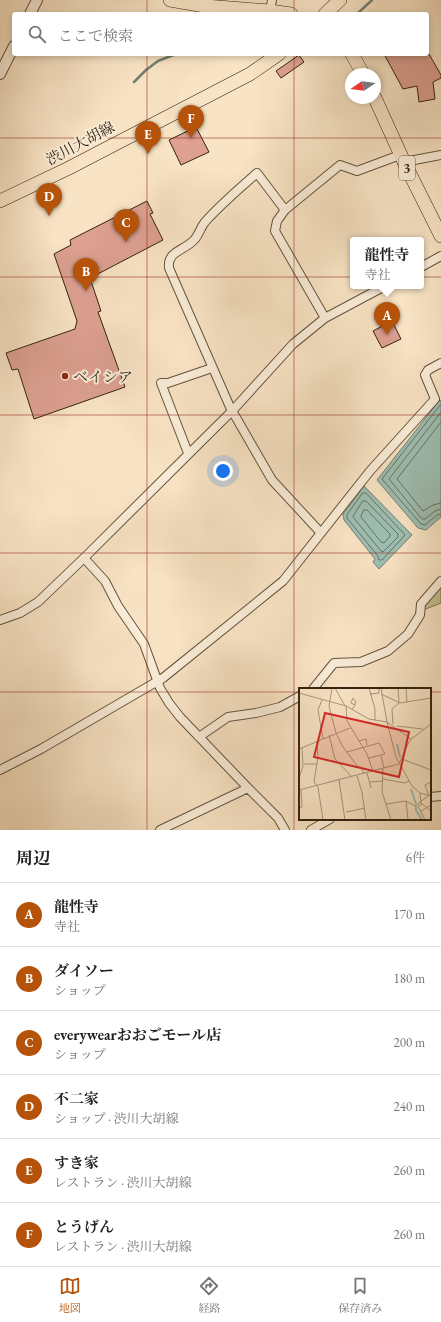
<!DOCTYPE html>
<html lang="ja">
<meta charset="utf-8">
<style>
body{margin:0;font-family:"EB Garamond","Noto Serif JP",serif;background:#f6f6f6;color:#202124}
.compass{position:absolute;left:345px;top:68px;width:36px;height:36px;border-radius:50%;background:#fff;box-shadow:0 2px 6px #0003;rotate:257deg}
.you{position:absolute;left:223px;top:471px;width:14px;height:14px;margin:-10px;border:3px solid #fff;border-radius:50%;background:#1a73e8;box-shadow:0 0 0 6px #1a73e833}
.badge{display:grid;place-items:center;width:26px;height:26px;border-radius:50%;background:#b45309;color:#fff;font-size:13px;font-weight:700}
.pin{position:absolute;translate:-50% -33px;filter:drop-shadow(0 1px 2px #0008)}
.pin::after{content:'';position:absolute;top:21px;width:14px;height:12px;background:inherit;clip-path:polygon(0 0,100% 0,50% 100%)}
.popup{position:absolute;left:350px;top:237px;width:74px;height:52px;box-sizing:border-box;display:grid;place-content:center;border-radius:4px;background:#fff;filter:drop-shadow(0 1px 3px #0005);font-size:13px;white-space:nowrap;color:#757577}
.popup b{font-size:15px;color:#202124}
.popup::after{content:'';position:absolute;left:50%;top:100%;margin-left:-8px;border:8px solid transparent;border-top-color:#fff}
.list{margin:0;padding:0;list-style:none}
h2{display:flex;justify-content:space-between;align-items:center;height:52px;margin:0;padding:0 16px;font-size:17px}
h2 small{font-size:13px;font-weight:400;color:#757577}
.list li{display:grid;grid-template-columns:26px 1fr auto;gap:12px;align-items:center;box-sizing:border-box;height:64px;padding:0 16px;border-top:1px solid #e0e0e0}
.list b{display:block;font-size:15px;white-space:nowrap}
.list p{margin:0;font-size:13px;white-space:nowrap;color:#757577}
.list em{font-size:13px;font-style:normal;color:#757577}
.icon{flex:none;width:22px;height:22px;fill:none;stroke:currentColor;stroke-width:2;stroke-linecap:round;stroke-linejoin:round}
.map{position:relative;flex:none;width:441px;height:830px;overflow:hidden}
.search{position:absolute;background:#fff;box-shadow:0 2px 6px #0003;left:12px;right:12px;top:12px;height:44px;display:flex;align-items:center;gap:10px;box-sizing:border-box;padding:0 14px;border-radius:4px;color:#757577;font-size:15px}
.sheet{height:436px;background:#fff}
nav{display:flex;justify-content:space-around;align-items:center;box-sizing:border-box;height:56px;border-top:1px solid #e0e0e0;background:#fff;font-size:11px;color:#757577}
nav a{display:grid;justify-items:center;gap:2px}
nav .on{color:#b45309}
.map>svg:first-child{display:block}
.green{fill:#c5c18f;stroke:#7c724f}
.water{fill:#9dbeb2;stroke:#738071}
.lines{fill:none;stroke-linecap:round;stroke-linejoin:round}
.shore{stroke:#687160;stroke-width:1}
.stream{stroke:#738071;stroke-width:2.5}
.building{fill:#dda091;stroke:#33240f}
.minor-casing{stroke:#64543c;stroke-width:10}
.tertiary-casing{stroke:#64543c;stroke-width:12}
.primary-casing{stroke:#33240f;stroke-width:14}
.minor{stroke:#faedd9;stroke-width:8}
.tertiary{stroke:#faedd9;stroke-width:10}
.primary{stroke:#f8e3c4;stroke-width:13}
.grid{fill:none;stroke:#8f2418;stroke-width:1;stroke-opacity:0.55}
.poi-dot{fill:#8f2418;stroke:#faedd9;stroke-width:1.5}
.labels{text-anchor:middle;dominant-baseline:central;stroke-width:4;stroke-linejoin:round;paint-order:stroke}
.shield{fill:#faedd9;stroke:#6f604c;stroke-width:1}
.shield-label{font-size:14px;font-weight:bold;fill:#33240f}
.street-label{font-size:15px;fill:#33240f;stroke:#faedd9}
.poi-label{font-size:15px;fill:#33240f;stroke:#faedd9;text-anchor:start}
.inset-river{fill:none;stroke:#9dbeb2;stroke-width:2}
.inset-road{fill:none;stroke:#a9977c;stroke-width:1}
.view{fill:#d62828;fill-opacity:0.15;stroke:#d62828;stroke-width:2}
.inset-edge{fill:none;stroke:#33240f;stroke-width:2}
</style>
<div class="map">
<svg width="441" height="830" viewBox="0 0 441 830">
<rect width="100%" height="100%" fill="#f8e3c4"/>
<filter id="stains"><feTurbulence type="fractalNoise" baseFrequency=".005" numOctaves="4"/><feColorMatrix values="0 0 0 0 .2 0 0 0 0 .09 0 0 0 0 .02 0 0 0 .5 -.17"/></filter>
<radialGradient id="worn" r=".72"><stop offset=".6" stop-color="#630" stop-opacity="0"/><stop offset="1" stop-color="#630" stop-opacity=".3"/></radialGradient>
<!-- green -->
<path class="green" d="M441,585V603L423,610L425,603Z"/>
<!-- water -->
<path class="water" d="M441,400V517L426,530L418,528L377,480L439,401Z
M364,486L412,535L379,569L373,562L375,559L344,520L343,514Z"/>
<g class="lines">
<!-- shore -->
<path class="shore" d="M441,404L382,479L421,524L425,525L437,515L441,514
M441,412L389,479L422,519H425L435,511L441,509
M441,422L397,479L423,511L433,505L441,503
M363,493H366L405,535L382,560H379L378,556L347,518V515Z
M363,501H366L398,534V537L383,552L381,551L353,517Z
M364,510H367L390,534V536L384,543L381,542L361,517Z"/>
<!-- stream -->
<path class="stream" d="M357,14L372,0
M134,82L146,70L158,61L176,54"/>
</g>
<!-- building -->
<path class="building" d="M384,54H429L441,75V78L433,82L435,99L419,102L417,86L403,89Z
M299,55L304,62L281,78L276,71Z
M196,127L209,152L181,165L169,140Z
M147,201L153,213L150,214L163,240L90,278L101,311L98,312L125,387L34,419L18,369L12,370L6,353L75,329L77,321L54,254L71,245L70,240Z
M392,321L401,339L382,348L373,331Z"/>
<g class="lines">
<!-- minor casing -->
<g class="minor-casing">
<path id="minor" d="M270,11L272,0
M404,162L441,155
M285,210L257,173C239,189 221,204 205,222C200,228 199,235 194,240C184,251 167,251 169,268L230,407L272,480L321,533
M421,267L441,256
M325,318L275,231L277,221L285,210L340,165L357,171L400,155
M188,453L161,383H168L212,368
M84,558L105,581L118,606L144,644L160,688L169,703L180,717L248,788L278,818L285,830
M0,620L20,613L38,602L84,558L233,410L293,344L325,318L385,286
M313,689L334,663L361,662L388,651L408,634L420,615L421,604L441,581
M199,737L228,717L256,713L280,707L300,696
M0,770L41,749L163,678L283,581L370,471L435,399L425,375L428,370L441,363
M430,797L441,796
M160,830L248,788
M311,830L330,819"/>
</g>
<!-- tertiary casing -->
<g class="tertiary-casing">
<path id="tertiary" d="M30,14L37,0
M0,74L14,46"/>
</g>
<!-- primary casing -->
<g class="primary-casing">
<path id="primary" d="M170,0L205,6L270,11L291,14
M325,14L340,0
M352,54L363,74
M375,98L404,162L441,236
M0,201L69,168L250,74L279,54"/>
</g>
<!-- minor -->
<use href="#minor" class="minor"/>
<!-- tertiary -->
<use href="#tertiary" class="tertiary"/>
<!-- primary -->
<use href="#primary" class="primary"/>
</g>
<!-- grid -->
<path class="grid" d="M147,0V14M294,0V14M147,54V830M294,54V830M0,138H441M0,277H441M0,415H441M0,553H441M0,692H300M430,692H441"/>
<!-- markers -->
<circle class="poi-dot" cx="65" cy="376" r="4"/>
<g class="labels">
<!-- shield labels -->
<rect class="shield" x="399" y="156" width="16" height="24" rx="3"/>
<g class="shield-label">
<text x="407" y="168">3</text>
</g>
<!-- street labels -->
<g class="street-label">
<text transform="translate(80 143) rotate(-28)">渋川大胡線</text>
</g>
<!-- poi labels -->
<g class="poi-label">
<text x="73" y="376">ベイシア</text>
</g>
</g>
<!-- overview -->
<g transform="translate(299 688)">
<rect width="132" height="132" fill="#f8e3c4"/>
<path class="inset-river" d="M98,56L101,69M112,101L117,116M117,118V122L123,132"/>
<path class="inset-road" d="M33,0L30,18L37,45L44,59L59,79H62L65,86M36,0L46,18M70,0L76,21V32M82,0L88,34L112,51M99,0L100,15M107,0L108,14M0,5L47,18L70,31L88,34L97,69L113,98L121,105L132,108M71,6L80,5V0M82,6L101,15L132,10M23,12L19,22L24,51M47,18L48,33L68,66L74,83M53,21L54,20L56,17V15L57,14L54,10L52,15L56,17M0,28V0M94,36L93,21L100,15M98,38L124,41M30,47L36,71L52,88M60,53L67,51L68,57M18,54L19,69L15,94L19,99L24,132M0,61L51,40M48,64L80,55L86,66L70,70M82,68L85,80M103,71L132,82M5,76H18M100,76L111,52L132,36M84,81L83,104L92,132M68,85L72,100M58,88L63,104L67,132M0,90L4,78L3,59M84,91L106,95L110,93M40,92L46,132M71,94L84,93M0,102L100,76M121,105L122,115L132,123M130,108L126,97L132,94M107,113L109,132M87,116L107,113L116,118L129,108M123,116L119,118L126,132M0,120L3,119L2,102M47,124L66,120M121,124L132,117"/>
<path class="view" d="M26,25L110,44L100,89L15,69Z"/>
<rect width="132" height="132" class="inset-edge"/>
</g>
<rect width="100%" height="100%" filter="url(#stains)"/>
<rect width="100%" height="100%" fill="url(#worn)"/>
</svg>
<svg class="compass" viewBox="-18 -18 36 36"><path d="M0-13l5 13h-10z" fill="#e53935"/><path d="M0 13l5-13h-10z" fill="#757577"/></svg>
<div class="you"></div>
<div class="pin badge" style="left:387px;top:335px">A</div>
<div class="popup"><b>龍性寺</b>寺社</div>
<div class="pin badge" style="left:86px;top:291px">B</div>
<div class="pin badge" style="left:126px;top:242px">C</div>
<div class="pin badge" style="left:49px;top:216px">D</div>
<div class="pin badge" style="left:148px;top:154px">E</div>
<div class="pin badge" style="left:191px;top:138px">F</div>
<div class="search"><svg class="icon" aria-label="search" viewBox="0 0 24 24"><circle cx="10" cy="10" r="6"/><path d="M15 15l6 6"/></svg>ここで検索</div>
</div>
<section class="sheet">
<h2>周辺<small>6件</small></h2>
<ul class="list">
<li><span class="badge">A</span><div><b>龍性寺</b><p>寺社</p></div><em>170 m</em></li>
<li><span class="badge">B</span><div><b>ダイソー</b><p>ショップ</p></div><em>180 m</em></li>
<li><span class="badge">C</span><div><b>everywearおおごモール店</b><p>ショップ</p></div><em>200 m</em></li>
<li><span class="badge">D</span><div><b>不二家</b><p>ショップ · 渋川大胡線</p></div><em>240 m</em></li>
<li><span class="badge">E</span><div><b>すき家</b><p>レストラン · 渋川大胡線</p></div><em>260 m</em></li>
<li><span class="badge">F</span><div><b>とうげん</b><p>レストラン · 渋川大胡線</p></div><em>260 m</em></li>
</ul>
</section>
<nav>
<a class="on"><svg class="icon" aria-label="map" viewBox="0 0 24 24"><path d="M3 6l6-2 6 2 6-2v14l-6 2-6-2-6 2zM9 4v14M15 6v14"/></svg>地図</a>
<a><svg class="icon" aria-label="directions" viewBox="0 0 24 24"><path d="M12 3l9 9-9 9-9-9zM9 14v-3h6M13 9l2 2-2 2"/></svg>経路</a>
<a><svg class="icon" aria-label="saved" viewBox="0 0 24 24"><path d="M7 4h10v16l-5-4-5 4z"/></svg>保存済み</a>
</nav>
